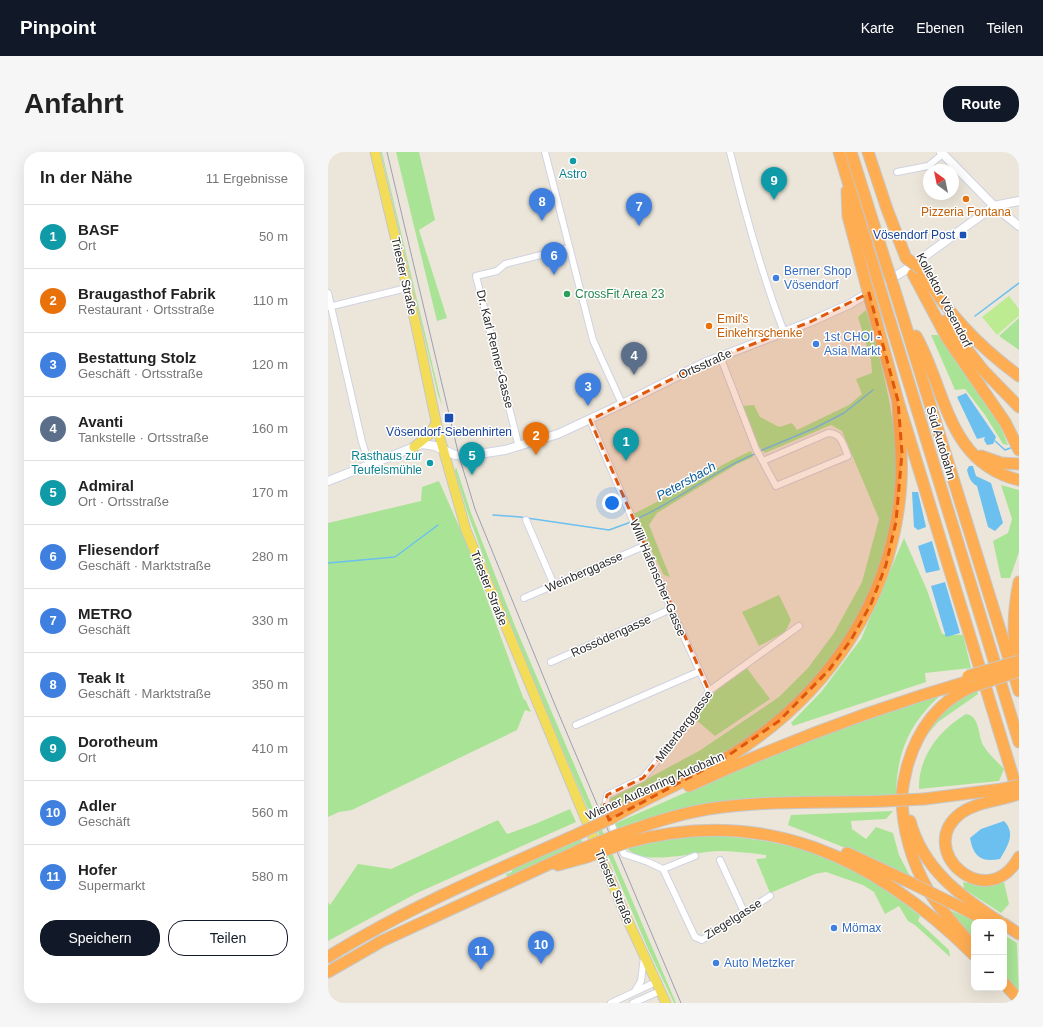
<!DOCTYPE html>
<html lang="de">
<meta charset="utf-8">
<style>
body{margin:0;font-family:Arial,sans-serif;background:#f6f6f6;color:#222}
.controls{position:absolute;right:12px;bottom:12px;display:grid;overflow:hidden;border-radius:8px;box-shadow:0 4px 16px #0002}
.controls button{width:36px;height:36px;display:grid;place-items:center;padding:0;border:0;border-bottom:1px solid #e0e0e0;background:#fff;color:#222;font:20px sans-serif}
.compass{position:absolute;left:595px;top:12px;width:36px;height:36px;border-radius:50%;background:#fff;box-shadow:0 4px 16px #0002;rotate:327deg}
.you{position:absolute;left:284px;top:351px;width:14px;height:14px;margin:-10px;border:3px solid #fff;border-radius:50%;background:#1a73e8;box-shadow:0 0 0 6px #1a73e833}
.badge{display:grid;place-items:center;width:26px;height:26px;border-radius:50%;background:#111827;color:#fff;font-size:13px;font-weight:700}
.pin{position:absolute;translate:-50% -33px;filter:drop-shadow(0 1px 2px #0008)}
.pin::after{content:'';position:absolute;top:21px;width:14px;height:12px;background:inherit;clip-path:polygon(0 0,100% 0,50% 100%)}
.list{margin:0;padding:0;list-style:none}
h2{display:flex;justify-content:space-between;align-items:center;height:52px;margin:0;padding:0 16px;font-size:17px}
h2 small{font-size:13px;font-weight:400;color:#767676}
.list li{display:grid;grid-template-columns:26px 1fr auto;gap:12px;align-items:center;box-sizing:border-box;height:64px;padding:0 16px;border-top:1px solid #e0e0e0}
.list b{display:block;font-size:15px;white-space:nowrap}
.list p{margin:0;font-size:13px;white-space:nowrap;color:#767676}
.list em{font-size:13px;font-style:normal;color:#767676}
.actions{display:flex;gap:8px;padding:12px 16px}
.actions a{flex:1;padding:9px 0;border:1px solid #111827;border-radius:16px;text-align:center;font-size:14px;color:#111827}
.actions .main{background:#111827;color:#fff}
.map{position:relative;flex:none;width:691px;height:851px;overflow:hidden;border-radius:16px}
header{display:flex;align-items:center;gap:24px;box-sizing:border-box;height:56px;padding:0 20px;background:#111827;color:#fff}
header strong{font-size:19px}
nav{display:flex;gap:22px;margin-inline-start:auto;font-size:14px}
.intro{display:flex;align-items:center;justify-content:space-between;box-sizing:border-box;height:96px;padding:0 24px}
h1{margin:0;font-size:28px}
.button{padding:10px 18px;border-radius:16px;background:#111827;color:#fff;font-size:14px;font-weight:700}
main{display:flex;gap:24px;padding:0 24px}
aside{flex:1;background:#fff;border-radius:16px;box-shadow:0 4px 16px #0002}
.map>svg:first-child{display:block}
.green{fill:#a9e496}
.pitch{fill:#bdeb91}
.water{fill:#6bc0f0}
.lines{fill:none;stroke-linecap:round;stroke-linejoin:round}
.stream{stroke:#6bc0f0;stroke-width:1.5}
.street-casing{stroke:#d0d2e2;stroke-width:8}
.secondary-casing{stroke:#d0d2e2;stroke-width:10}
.primary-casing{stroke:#c7c7c7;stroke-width:11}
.highway-casing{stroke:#c7c7c7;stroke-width:13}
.street{stroke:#fff;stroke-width:6}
.secondary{stroke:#fff;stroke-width:8}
.primary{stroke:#f3dd58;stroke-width:9}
.highway{stroke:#ffad52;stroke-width:11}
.tram{stroke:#9d9eb4;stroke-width:1}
.highway-bridge-casing{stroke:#c7c7c7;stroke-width:13;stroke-linecap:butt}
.highway-bridge{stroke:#ffad52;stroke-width:11}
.marked{fill:#de570d;fill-opacity:0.2;stroke:#de570d;stroke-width:3;stroke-dasharray:8 5;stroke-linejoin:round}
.culture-dot{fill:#0f9aa8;stroke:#fff;stroke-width:1.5}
.food-dot{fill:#e8710a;stroke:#fff;stroke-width:1.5}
.transit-dot{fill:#1a4fb4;stroke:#fff;stroke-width:1.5}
.shop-dot{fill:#3f7fe0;stroke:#fff;stroke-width:1.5}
.leisure-dot{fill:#2e9e5b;stroke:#fff;stroke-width:1.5}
.labels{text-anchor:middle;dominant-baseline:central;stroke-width:3;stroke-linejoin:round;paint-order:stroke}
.culture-label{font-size:12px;fill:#0d838f;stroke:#fff}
.food-label{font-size:12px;fill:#c56008;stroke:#fff}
.transit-label{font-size:12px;fill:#164399;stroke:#fff;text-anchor:end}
.shop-label{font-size:12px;fill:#366cbe;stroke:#fff;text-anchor:start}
.street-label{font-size:12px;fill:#292929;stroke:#fff}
.leisure-label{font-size:12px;fill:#27864d;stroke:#fff;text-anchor:start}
.water-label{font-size:13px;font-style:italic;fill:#0b5c9b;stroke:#fff}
</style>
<header>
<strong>Pinpoint</strong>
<nav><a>Karte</a><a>Ebenen</a><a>Teilen</a></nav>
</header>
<div class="intro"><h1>Anfahrt</h1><a class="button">Route</a></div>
<main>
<aside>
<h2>In der Nähe<small>11 Ergebnisse</small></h2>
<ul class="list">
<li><span class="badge" style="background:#0f9aa8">1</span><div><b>BASF</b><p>Ort</p></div><em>50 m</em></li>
<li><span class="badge" style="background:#e8710a">2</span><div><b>Braugasthof Fabrik</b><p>Restaurant · Ortsstraße</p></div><em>110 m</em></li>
<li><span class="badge" style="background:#3f7fe0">3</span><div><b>Bestattung Stolz</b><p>Geschäft · Ortsstraße</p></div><em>120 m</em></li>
<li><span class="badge" style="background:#5c6f8a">4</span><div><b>Avanti</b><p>Tankstelle · Ortsstraße</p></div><em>160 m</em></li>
<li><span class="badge" style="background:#0f9aa8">5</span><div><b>Admiral</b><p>Ort · Ortsstraße</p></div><em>170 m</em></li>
<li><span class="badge" style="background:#3f7fe0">6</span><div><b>Fliesendorf</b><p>Geschäft · Marktstraße</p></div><em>280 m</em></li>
<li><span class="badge" style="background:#3f7fe0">7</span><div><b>METRO</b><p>Geschäft</p></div><em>330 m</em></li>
<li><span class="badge" style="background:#3f7fe0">8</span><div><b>Teak It</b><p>Geschäft · Marktstraße</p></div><em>350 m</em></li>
<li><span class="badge" style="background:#0f9aa8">9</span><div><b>Dorotheum</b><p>Ort</p></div><em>410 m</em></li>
<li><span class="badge" style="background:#3f7fe0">10</span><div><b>Adler</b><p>Geschäft</p></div><em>560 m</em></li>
<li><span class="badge" style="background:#3f7fe0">11</span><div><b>Hofer</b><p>Supermarkt</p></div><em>580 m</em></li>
</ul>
<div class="actions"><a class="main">Speichern</a><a>Teilen</a></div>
</aside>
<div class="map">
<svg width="691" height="851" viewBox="0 0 691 851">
<rect width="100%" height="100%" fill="#ece6da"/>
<!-- green -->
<path class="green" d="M53,0H54L114,253L110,243Z
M68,0H91L107,68L91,78L119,166L109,169Z
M538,158C552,206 566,255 568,306C570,407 519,509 440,570C391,609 332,633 275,659L272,652L371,599L451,545L480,516L506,481L534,430L551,367L514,279L503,273L437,301L431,295L415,254L426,253L432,265L451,275L464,271L469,278L521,253L534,242L528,227L544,221L543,207L530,165Z
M691,166V198L671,184Z
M603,183H610L670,269L680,293L675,292L657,263L637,237L627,238Z
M423,299L425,305L409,312L329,361L321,373L342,425L336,423L305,362C346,343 382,317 423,299Z
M128,315L143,361L187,474L348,851H346L321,799L177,464L139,359L127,319Z
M111,329L138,390L196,548L197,547L203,560L197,558L189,578L24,658L11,660L0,665V371L93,349L94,335Z
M673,333L691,338V400L682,426H673L665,389L680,381L684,367Z
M576,386L599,438L614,482L635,483L643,516L597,521L598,530L465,574L463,571L493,540L533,487Z
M451,443L463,468L457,480L431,494L414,460Z
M418,515L442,547L387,584L366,566L391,535Z
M648,537L650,542L610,570L593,590C606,561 623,553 648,537Z
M615,541C583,569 569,598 568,642L550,644L466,645L291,678L289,676H287L286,672L495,580Z
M638,562C652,564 650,583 655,593C660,602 669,609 676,617L671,629L591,637C590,605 611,578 638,562Z
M242,657L248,670L89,741L0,789V750L2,753L30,712L63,717L170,668L179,682L207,672Z
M565,659L558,667L523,669L524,677L538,687L548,675L565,681L571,703L583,726L545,707L460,673L463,663Z
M371,684C460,684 523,707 592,764L590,769L621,798L622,805L587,773L580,769L571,754L557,762L546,740L535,733L498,720L487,722L442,741L428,707L438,706V703C422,701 405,699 389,699C368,700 313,715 299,696L309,692Z
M253,687L255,692L179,725L178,722L184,720V717Z
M635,730L653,734L676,730L681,752L673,761L636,737Z
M612,754L650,770H646V790Z
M676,783L689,791L691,842L676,825Z"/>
<!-- pitch -->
<path class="pitch" d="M681,144L691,157V164L669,183L654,165Z"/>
<!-- water -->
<path class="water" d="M638,241L668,285L665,292L659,293L656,288L657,285L649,287L629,245Z
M641,314H645L648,324L663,331L675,371L667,379L660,375L649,334C642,330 641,325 639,318Z
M584,340H590L598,375L590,378L586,375Z
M604,389L612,418L598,421L590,394Z
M617,430L632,481L618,485L603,434Z
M676,669C688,681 680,694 672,707C653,711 645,704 642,686L653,677Z"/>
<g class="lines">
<!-- stream -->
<path class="stream" d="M647,164L691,131
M667,289L677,298L685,295
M432,299L487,276L516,261L545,238
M165,363L192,365L281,378L303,370
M306,368C349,350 386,318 429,301
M0,411L67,405L110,373"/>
<!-- street casing -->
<g class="street-casing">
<path id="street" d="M217,0L265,188L294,252
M402,0C417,61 433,121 456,180
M569,20L600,14L615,2
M0,141L34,290L42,314
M0,155L79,136
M392,204L428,297L448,334L520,304C515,293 514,281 500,281L435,309
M262,268L343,457L381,539
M191,295L148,124L169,119L177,112L241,96
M198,368L226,433
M196,446L316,394
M223,510L343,457
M248,573L370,520
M367,704L335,717L320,710L296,702L277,657L279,643L315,626L367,562L381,539L471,474
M392,708L416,760
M335,717L367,785L374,788L442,744
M307,839L313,829L316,805
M283,851L328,830
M305,851L332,839"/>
</g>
<!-- secondary casing -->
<g class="secondary-casing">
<path id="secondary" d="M613,0L666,54L691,74
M0,329L94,292L107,294L127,303L138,304L177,298L230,282L294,252L376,211L482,170L522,152L579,117L666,54L691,49"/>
</g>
<!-- primary casing -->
<g class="primary-casing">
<path id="primary" d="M47,0L87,169L110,279L138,378L296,760L338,851
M86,295L102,282L108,271"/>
</g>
<!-- highway casing -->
<g class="highway-casing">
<path id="highway" d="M511,0L549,126
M523,0L560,118
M540,0L559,57L578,106
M519,39L520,64L538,132
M593,117C620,162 649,193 691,224
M585,122L619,186L677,270L691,298
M566,136L691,539
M554,143L691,590
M543,150L570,249L690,641
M617,169L655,218L691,255
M588,184C618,237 619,311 691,328
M653,304L673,311L691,312
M691,517C684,489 685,459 691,430
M643,535C608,551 589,579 579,615C577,625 574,634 574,645C574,676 584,711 600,738C612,758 630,776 645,795
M361,634C454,591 544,557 641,529
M677,646C662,650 646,652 633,661C585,697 659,764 691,705
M596,647L674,637
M284,666C324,642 368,626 407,601C502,540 566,445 573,331C575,303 571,276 570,249
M582,669C595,717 632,744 672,770
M292,682C321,672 350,662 380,657C438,648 498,651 557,649
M297,691C436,652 547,705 646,803
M519,701L579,729
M230,713L259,705
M634,756L657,768
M676,772L691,782
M0,805C79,756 166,719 250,682
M0,820L54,789L256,696
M676,831L691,848"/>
</g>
<!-- street -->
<use href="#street" class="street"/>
<!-- secondary -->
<use href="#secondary" class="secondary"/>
<!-- primary -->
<use href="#primary" class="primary"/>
<!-- highway -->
<use href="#highway" class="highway"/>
<!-- tram -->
<path class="tram" d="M59,0L131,304L147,357L227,553L353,851"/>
<!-- highway-bridge casing -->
<g class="highway-bridge-casing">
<path id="highway-bridge" d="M578,106L593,117
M560,118L566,136
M549,126L554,143
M538,132L543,150
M640,524L691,509
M643,535L691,519
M674,637L691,633
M677,646L691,642
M557,649L596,647
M250,682L284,666
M256,696L292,682
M259,705L297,691
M579,729L634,756"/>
</g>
<!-- highway-bridge -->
<use href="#highway-bridge" class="highway-bridge"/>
</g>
<!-- marked area -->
<path class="marked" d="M541,141L570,249L574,301L568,370L558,413L543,452L523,488L501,518L451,569L392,609L281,668L276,655L279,643L315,626L367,562L381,539L262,268L376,211L482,170Z"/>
<!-- markers -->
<g class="culture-dot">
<circle cx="245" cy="9" r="4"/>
<circle cx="102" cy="311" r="4"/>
</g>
<g class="food-dot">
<circle cx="638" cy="47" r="4"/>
<circle cx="381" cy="174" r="4"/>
</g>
<g class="transit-dot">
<rect x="631" y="79" width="8" height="8" rx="2"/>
<rect x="116" y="261" width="10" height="10" rx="2"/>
</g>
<g class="shop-dot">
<circle cx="448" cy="126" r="4"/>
<circle cx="488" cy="192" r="4"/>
<circle cx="506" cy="776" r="4"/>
<circle cx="388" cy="811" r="4"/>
</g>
<circle class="leisure-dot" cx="239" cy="142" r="4"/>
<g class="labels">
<!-- culture labels -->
<g class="culture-label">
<text x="245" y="22">Astro</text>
<text x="94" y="304" text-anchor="end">Rasthaus zur<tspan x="94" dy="14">Teufelsmühle</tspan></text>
</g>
<!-- food labels -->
<g class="food-label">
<text x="638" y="60">Pizzeria Fontana</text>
<text x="389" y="167" text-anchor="start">Emil's<tspan x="389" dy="14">Einkehrschenke</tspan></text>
</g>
<!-- transit labels -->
<g class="transit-label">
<text x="627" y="83">Vösendorf Post</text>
<text x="121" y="280" text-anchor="middle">Vösendorf-Siebenhirten</text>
</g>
<!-- shop labels -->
<g class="shop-label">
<text x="456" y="119">Berner Shop<tspan x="456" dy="14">Vösendorf</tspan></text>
<text x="496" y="185">1st CHOI -<tspan x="496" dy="14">Asia Markt</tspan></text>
<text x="514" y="776">Mömax</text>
<text x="396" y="811">Auto Metzker</text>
</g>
<!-- street labels -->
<g class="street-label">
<text transform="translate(76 124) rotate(77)">Triester Straße</text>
<text transform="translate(616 148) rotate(62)">Kollektor Vösendorf</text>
<text transform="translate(167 197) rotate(76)">Dr. Karl Renner-Gasse</text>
<text transform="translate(377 212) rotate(-24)">Ortsstraße</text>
<text transform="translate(613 291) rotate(73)">Süd Autobahn</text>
<text transform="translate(256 420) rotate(-24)">Weinberggasse</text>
<text transform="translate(330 426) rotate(67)">Willi Hafenscher-Gasse</text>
<text transform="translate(161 436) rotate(68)">Triester Straße</text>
<text transform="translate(283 484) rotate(-24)">Rossödengasse</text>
<text transform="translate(356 574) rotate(-53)">Mitterberggasse</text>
<text transform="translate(327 634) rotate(-24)">Wiener Außenring Autobahn</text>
<text transform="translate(286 735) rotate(67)">Triester Straße</text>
<text transform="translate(405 767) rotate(-32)">Ziegelgasse</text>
</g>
<!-- leisure labels -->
<g class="leisure-label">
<text x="247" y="142">CrossFit Area 23</text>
</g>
<!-- water labels -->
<g class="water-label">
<text transform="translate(358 329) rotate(-29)">Petersbach</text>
</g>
</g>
</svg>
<div class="controls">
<button>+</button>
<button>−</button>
</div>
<svg class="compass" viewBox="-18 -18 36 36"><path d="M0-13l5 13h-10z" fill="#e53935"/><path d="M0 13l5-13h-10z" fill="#767676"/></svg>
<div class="you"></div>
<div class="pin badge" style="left:298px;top:309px;background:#0f9aa8">1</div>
<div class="pin badge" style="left:208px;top:303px;background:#e8710a">2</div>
<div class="pin badge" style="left:260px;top:254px;background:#3f7fe0">3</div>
<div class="pin badge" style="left:306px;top:223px;background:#5c6f8a">4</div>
<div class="pin badge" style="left:144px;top:323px;background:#0f9aa8">5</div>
<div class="pin badge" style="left:226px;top:123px;background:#3f7fe0">6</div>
<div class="pin badge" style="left:311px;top:74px;background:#3f7fe0">7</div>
<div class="pin badge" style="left:214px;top:69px;background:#3f7fe0">8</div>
<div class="pin badge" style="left:446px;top:48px;background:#0f9aa8">9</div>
<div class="pin badge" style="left:213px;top:812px;background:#3f7fe0">10</div>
<div class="pin badge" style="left:153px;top:818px;background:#3f7fe0">11</div>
</div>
</main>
